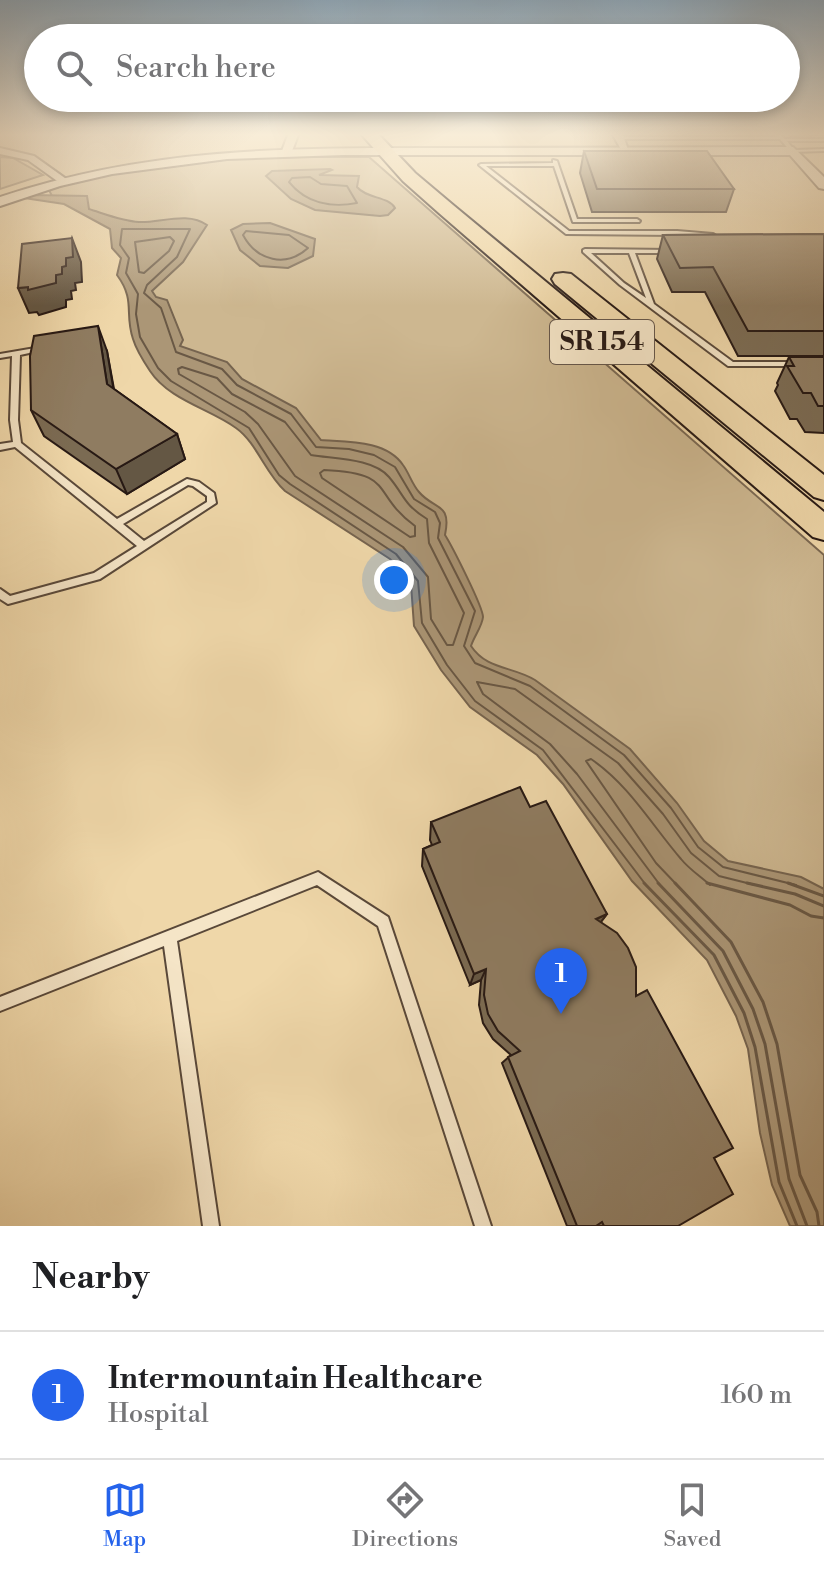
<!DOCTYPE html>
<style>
body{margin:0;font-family:"Libre Bodoni",serif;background:#f6f6f6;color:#202124}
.you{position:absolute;left:394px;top:580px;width:28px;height:28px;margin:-20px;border:6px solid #fff;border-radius:50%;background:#1a73e8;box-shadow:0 0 0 12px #1a73e833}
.badge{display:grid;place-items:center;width:52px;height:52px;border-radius:50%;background:#2563eb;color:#fff;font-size:26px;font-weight:700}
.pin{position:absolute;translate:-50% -66px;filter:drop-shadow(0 2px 4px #0008)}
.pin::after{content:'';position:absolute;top:42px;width:28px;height:24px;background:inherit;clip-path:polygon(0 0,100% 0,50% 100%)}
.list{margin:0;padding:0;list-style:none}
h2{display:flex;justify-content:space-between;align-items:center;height:104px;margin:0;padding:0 32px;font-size:34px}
h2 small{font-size:26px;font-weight:400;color:#757577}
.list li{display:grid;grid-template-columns:52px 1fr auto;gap:24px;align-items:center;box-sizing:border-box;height:128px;padding:0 32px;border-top:2px solid #e0e0e0}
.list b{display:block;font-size:30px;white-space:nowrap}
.list p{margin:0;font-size:26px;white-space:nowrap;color:#757577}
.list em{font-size:26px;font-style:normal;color:#757577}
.icon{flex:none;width:44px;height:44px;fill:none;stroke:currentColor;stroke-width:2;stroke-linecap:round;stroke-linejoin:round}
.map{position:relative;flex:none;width:824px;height:1226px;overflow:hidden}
.search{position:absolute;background:#fff;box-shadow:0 4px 12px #0003;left:24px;right:24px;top:24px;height:88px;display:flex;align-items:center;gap:20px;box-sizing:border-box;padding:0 28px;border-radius:44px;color:#757577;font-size:30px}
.sheet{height:232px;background:#fff}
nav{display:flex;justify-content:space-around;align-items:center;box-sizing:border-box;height:112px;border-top:2px solid #e0e0e0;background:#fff;font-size:22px;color:#757577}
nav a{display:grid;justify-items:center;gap:4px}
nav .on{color:#2563eb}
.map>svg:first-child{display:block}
.green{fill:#cdb790;stroke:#7a6852;stroke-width:2}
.water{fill:#ab9676;stroke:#76644f;stroke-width:2}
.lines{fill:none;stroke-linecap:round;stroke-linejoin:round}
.shore-far1{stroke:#695845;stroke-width:2}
.shore{stroke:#695845;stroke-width:3}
.service-casing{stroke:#594839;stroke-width:4}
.minor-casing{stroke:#594839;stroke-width:4}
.tertiary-casing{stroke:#594839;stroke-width:4}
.trunk-casing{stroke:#271914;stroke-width:4}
.service{fill:#f5e5c7;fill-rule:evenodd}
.minor{fill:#f5e5c7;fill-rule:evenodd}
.tertiary{fill:#f5e5c7;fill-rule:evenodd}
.trunk{fill:#efd7a9;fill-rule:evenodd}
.wall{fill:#7b6b53;stroke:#271914;stroke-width:2}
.shaded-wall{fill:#645744;stroke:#271914;stroke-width:2}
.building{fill:#8f7c61;stroke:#271914;stroke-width:2}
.labels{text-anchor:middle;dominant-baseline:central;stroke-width:6;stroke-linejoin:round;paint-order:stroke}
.shield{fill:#f5e5c7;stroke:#65564a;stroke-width:2}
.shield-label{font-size:26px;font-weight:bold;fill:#271914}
</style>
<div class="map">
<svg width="824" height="1226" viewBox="0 0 824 1226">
<rect width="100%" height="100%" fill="#efd7a9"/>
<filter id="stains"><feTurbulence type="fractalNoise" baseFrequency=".0025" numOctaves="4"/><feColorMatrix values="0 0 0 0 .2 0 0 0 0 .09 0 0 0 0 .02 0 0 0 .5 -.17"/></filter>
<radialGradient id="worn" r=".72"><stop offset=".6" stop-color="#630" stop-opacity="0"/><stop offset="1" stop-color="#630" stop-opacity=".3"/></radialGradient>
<!-- green -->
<path class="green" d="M0,157L13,158L43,175L0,189Z
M239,157H369L824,555V1174L792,1035L498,692L402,552L166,357L119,224L53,198L49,190C111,170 174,164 239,157Z"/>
<!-- water -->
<path class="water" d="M330,169L332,170L319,175L359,176L357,187C367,199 388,196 395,208L388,215L380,216L315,210L291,199L266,176L272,171Z
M33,195L87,196L89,209C105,214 122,221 139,222C160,223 188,211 207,225L183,262L152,291L156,297L167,300L183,340L180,346L227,362L242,379L296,408L321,440C347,442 386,440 403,465C409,473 412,484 419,492C434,510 452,502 445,535C452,546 483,607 483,617C482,627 474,636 471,646C487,670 512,666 535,680L630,749L677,803L704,841L728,861L801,877L824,889V1226H790L772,1185L760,1133L748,1049L736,1016L707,960L632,881L563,784L537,755L470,707L441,670L414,626L411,584L390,559L285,491C265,473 257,443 236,428C210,409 169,400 150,371C144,362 136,349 133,339C124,312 136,301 117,275L121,258L112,248L110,229L64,204L24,198Z
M270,223L315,239L313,256L288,268L260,266L240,250L231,230L243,224Z"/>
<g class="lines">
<!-- shore-far1 -->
<path class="shore-far1" d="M310,177L321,184L347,186L357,203C331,208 306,203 289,182L292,178Z
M246,231L289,235L308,248C286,268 257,261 243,235Z
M170,237L174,241L169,251L144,273L139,272L135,242Z
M182,367L217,378L232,394L285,422L311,455C334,459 373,458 389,477C405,496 403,504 427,519L429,543L464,613L453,645H447L431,619L428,577L403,547L295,476L258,424L245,412L179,374L178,369Z
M324,470C397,473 370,493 415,526V536L410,537L322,478L320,473Z
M646,885L543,750L475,701L447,665L422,623L418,581L396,554L290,484L279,475L249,428L171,381L158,368L140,337L136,314L138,294L126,273L129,258L120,245L122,229H190L177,257L147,285L144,293L161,308L176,352L222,369L237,385L291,414L316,447L349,449L374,455L395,467L414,499L435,512L440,523L438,538L475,611L464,646L475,663L530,686L624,755L671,808L698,847L723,867L796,885
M660,885L577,774L550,744L483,694L477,682L515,689L618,763L663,814L691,853L719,876L755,885
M677,885L656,863L586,761L591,759C629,785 651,824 681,859C689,869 700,876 710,885"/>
<!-- shore -->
<path class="shore" d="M644,883L714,955L744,1013L755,1047L779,1182L797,1226
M658,883L723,951L753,1009L765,1044L789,1179L807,1226
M675,883L731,942L763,1002L777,1044L800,1175L817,1212L819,1226
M707,883L790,905L811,916L824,918
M747,883L795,894L824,906
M788,883L824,896"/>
<!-- service casing -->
<g class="service-casing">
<path id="service" d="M777,135H781L785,139H824V141H787L794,150L824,149V151L791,152L780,139H619L617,138L619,137H778Z
M553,160L557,161L577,219H637L640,221L639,222H573L554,166H486L569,231H677L713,234L716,236L713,238L677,235L566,234L479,165L481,164L553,163Z
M585,249L672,250V252L670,253H635L654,304L733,362H824V366H728L620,285L583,252V250ZM591,253H629L646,298L624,283Z
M41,347L43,348V350L20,355L18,420L21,443L117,519L187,479L199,482L214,493L216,503L100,579L8,604L0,599V589L10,596L94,573L137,546L15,447L0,450V444L13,442L10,420L12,356L0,358V354ZM188,485L193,486L207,496V502L144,541L123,524Z
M318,872L388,917L491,1226H475L378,926L317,885L177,941L219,1226H203L164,946L0,1011V997Z"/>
</g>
<!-- minor casing -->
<g class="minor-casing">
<path id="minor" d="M288,135H298L292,151L287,154L282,151Z
M613,135H623L629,153H623Z
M0,148L34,156L69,181L60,183L28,160L0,154Z"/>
</g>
<!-- tertiary casing -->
<g class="tertiary-casing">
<path id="tertiary" d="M793,147L824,177V189L819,188L790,155H343L227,159L112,174L60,186L0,206V197C156,145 299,148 460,148C571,148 682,147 793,147Z"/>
</g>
<!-- trunk casing -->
<g class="trunk-casing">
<path id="trunk" d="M362,135H379L415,173L453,205L824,512V540L813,537L439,213L403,181Z
M563,273L571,274L824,475V500L814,497L555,284L552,279L555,274Z"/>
</g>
<!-- service -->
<use href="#service" class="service"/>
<!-- minor -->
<use href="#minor" class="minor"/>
<!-- tertiary -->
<use href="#tertiary" class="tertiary"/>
<!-- trunk -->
<use href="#trunk" class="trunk"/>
</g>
<!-- wall -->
<path class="wall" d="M789,135H824L790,136Z
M584,151L734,189L726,212H592L580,173Z
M824,234V356H738L705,292H672L657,259L663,235Z
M107,351L114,389L177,434L185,459L127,494L44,436L31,410Z
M789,357H824V433L805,432L797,419H790L775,391L778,385L777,383Z
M530,807L607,914L601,922L714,1158L678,1226H567L502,1063L511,1055L493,1039L483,1023L479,1005L481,980L470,985L422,866L423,849L432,845L430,840L431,822Z"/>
<!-- shaded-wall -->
<path class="shaded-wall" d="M72,238L81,262L82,282L75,283L76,290L71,291L72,299L66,300V307L39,315L37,312L29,313L18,288L28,287L56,275L66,258Z
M98,326L107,351L117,410L107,384Z
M177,434L185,459L127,494L116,469Z
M607,914L596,928V919Z
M486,969L481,980L470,985L474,974Z"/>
<!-- building -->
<path class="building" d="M584,151H707L734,189H597Z
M824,234V331H748L713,267L680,268L663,235Z
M72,238L73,257L66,258V266L62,267V274L56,275V283L28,290V287L18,288L22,244Z
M98,326L107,384L177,434L116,469L31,410L30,356L34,336Z
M789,357H824V406H818L811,393H803L787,366H794Z
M520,787L530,807L546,801L607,914L596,919L617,933L628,948L636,967V996L647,990L733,1148L714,1158L733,1194L678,1226H604L602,1222L596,1226H577L508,1057L520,1051L498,1031L488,1014L484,995L486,969L474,974L423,849L440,842L431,822Z"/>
<!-- sky -->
<linearGradient id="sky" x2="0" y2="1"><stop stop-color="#8fa8ba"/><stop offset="0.44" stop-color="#f8edd8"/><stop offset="1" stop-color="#f8edd8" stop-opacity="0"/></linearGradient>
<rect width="824" height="306" fill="url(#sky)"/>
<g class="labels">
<!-- shield labels -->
<rect class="shield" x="550" y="320" width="104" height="44" rx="6"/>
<g class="shield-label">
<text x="602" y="342">SR 154</text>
</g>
</g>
<rect width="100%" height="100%" filter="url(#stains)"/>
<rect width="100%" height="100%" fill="url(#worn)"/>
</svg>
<div class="you"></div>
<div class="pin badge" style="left:561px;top:1014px">1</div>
<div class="search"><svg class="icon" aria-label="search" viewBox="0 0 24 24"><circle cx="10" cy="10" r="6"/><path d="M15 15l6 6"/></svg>Search here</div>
</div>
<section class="sheet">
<h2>Nearby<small></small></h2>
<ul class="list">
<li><span class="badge">1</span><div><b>Intermountain Healthcare</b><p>Hospital</p></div><em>160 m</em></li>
</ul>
</section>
<nav>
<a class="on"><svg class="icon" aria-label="map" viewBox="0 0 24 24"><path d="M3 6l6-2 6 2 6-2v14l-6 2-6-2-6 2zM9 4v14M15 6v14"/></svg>Map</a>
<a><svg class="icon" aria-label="directions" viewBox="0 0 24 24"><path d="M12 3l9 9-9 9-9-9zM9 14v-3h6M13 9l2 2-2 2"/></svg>Directions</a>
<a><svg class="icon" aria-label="saved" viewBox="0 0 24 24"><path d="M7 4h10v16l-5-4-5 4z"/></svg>Saved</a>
</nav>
